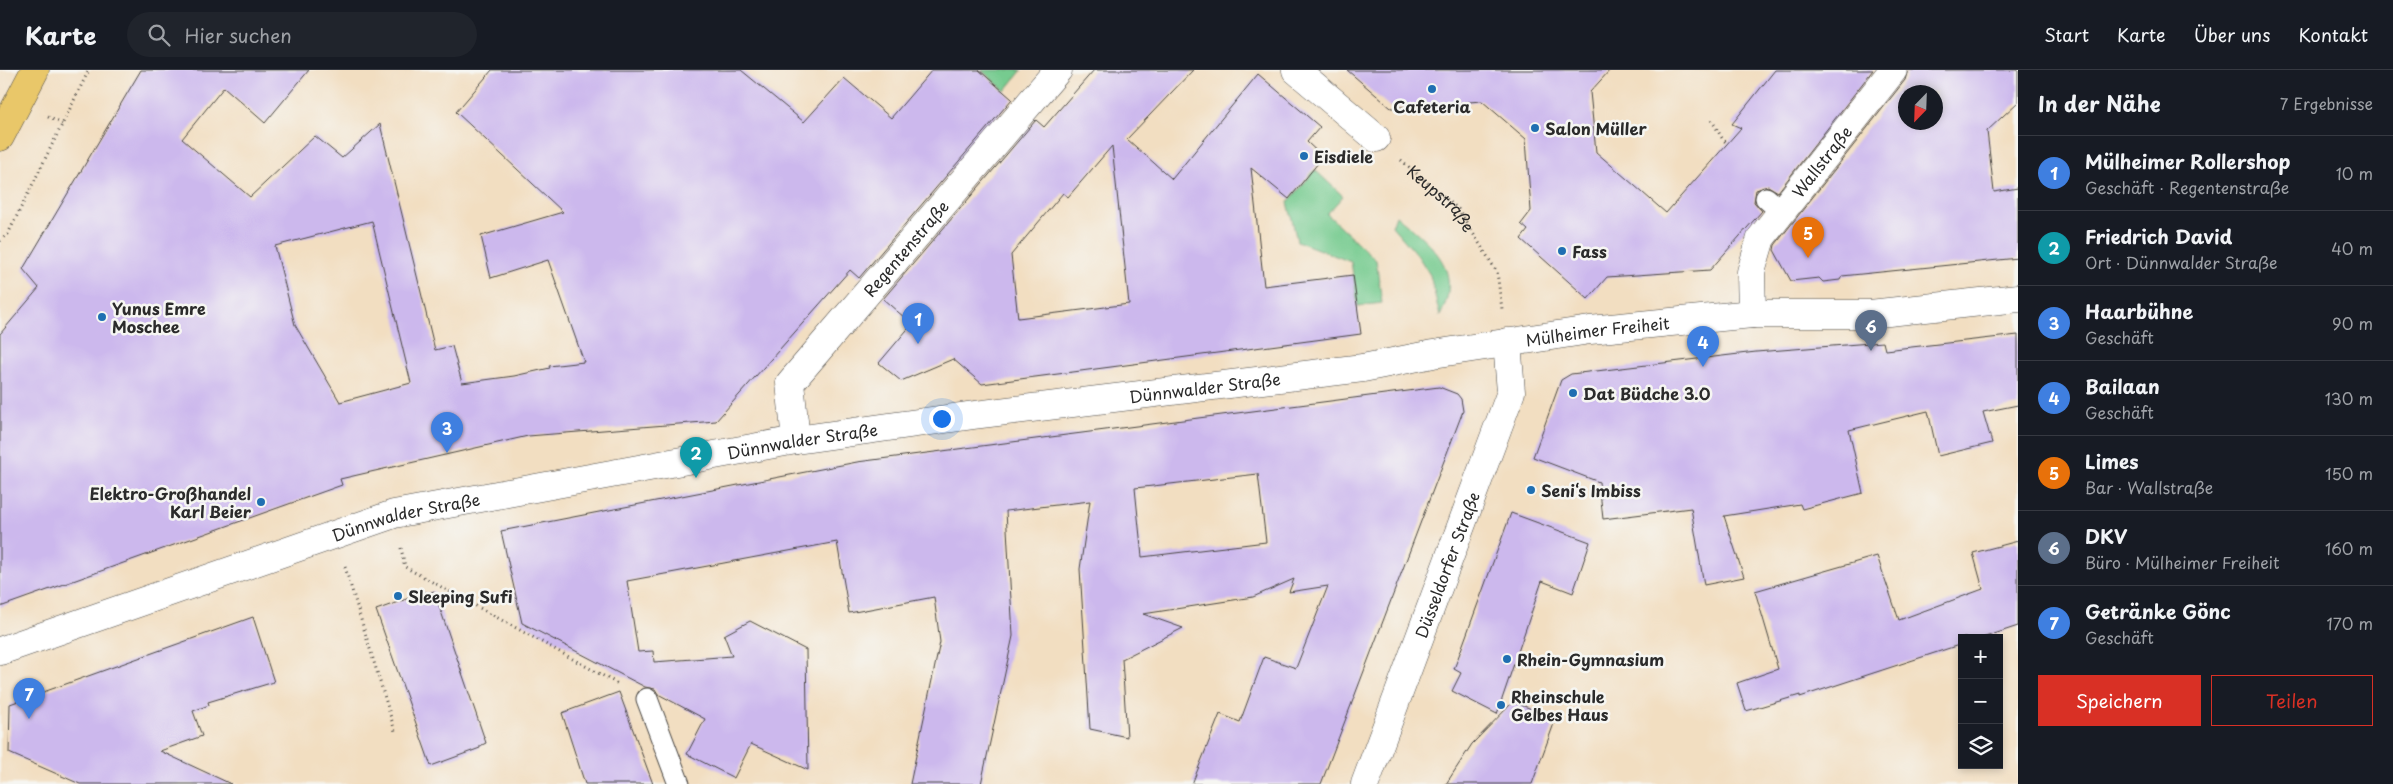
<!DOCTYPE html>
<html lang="de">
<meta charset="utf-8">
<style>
body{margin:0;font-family:"Playpen Sans",sans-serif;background:#20242c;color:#f1f3f6}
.controls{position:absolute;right:15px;bottom:15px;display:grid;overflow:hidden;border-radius:0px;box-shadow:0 2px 8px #0003}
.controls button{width:45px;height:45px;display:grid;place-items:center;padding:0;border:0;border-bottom:1px solid #363941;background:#171b24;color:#f1f3f6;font:25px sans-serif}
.compass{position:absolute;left:1898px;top:15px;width:45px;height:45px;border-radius:50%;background:#171b24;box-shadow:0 2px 8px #0003;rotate:203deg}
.you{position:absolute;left:941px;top:348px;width:18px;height:18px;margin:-12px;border:4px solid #fff;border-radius:50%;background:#1a73e8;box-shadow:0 0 0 8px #1a73e833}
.badge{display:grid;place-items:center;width:32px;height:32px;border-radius:50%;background:#d93025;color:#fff;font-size:16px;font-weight:700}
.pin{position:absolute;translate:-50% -41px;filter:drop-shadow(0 1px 2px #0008)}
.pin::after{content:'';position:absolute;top:26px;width:18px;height:15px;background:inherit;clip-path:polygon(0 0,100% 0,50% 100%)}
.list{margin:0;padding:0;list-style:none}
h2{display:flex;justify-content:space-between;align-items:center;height:65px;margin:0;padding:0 20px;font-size:21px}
h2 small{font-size:16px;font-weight:400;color:#9ea1a6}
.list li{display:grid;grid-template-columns:32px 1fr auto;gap:15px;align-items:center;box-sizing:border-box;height:75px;padding:0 20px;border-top:1px solid #363941}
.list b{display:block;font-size:19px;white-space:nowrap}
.list p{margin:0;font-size:16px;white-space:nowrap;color:#9ea1a6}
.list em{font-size:16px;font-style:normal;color:#9ea1a6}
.actions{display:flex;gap:10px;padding:15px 20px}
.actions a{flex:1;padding:11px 0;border:1px solid #d93025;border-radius:0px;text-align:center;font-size:18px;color:#d93025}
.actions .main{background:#d93025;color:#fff}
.icon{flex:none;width:28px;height:28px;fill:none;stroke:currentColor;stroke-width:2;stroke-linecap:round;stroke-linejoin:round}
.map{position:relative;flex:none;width:2018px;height:714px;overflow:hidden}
header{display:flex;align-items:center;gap:30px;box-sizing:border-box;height:70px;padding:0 25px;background:#171b24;border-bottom:1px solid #363941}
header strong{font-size:24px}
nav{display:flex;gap:28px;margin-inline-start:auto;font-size:18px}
.search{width:350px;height:45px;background:#20242c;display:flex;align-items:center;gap:12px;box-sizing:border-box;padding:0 18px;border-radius:28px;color:#9ea1a6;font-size:19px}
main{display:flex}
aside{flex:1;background:#171b24}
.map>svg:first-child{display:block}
.green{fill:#76cb8f;stroke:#507b5d}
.building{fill:#ccb8ed;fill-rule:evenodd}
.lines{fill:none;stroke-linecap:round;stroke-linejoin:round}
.service-casing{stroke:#494642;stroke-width:23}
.minor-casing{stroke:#494642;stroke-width:29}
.tertiary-casing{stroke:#494642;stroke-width:29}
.primary-casing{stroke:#494642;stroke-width:29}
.path{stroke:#494642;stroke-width:3;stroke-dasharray:1 4;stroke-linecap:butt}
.service{stroke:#fff;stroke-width:21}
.minor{stroke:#fff;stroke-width:28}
.tertiary{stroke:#fff;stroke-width:28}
.primary{stroke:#e9c769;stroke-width:28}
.poi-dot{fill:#1f6fb2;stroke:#f6f6f2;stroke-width:2}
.labels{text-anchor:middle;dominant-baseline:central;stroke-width:5;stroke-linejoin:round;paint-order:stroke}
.poi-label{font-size:16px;font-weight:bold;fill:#2b2b2b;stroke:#f6f6f2;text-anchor:start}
.street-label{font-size:16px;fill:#2b2b2b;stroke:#f6f6f2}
</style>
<header>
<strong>Karte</strong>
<div class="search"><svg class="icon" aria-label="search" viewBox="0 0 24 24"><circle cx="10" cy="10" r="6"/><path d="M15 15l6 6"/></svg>Hier suchen</div>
<nav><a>Start</a><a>Karte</a><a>Über uns</a><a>Kontakt</a></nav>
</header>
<main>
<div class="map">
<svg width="2018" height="714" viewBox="0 0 2018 714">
<rect width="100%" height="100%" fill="#f6f6f2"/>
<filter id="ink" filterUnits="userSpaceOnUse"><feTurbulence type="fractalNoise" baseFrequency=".02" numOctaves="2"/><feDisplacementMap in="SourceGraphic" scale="10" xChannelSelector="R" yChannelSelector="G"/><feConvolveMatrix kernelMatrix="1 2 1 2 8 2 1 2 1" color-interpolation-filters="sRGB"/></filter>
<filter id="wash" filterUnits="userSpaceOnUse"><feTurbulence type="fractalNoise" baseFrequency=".0096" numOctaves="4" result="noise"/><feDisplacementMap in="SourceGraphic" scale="20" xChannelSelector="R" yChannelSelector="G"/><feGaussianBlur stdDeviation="1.12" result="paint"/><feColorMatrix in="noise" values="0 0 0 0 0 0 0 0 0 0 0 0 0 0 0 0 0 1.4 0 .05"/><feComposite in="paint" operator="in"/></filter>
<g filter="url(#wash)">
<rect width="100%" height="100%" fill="#f2dec1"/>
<!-- green -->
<path class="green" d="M981,0H1022L1005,21Z
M1315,100L1343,126L1327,144L1376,190L1382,233L1358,236L1351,192L1297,171L1288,132Z
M1396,145C1430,174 1465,197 1440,246L1430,205L1418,186L1392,156Z"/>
<g id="blocks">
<!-- building -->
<path class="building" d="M141,0H309L265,53L224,17L182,69L250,127L315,66L342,88L380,54L435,280L452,276L462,313L514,306L550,298L549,296L584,292L548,190L491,208L481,166L563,142L456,42L492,0H741L804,52L844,8L891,48L932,0H979L1012,29L859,208L850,200L716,351L528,366L340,409L342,415L0,537V264L39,218L23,199ZM372,151L411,313L340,332L295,255L275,176Z
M1094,0H1193L1127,69L1172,109L1258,4L1320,57L1307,72L1323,87L1289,129L1251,98L1264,216L1353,205L1361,264L982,314L953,289L901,311L879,293L912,254L883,229L1036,50L1044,57ZM1112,76L1129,234L1018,248L1011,185L1063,123L1068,127Z
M1347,0H1610L1590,22L1596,82L1666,143L1741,58L1732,54L1775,0H1873L1778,122L1768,116L1756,120L1754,132L1762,141L1710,200L1607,207L1588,229L1521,169L1528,160L1521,154L1531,141L1526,69L1482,31L1391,38Z
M1908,0H2018V32L1987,61L1994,122L2018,118V188L1842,206L1840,210L1823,212L1819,208L1791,211L1774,180L1775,175L1905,10ZM1906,22H1936V52H1906Z
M2018,265V335L1983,342L1992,373L1938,386L1928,341L1849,360L1863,423L1802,439L1800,434L1724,446L1744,507L1704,515L1691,438L1603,449L1599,412L1533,387L1561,310L1571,304L1756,282L1883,272L1885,280Z
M1439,317L1457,324L1461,329L1463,341L1321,714H1192L1220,644L1240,652L1264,587L1296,598L1328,516L1289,522L1294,509L1253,527L1143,544L1183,558L1122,589L1127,667L1090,659L1080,499L1090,431L1006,441L1013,566L981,714H910L940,572L934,527L849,543L837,472L627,511L638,582L653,581L654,592L732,586L724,565L750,551L806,580L808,700L751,674L734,708L687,684L705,649L658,624L655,619L645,617L522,553L501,461L857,392ZM1258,404L1266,472L1142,487L1135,418Z
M1511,443L1590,472L1573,523L1542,511L1497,644L1452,621L1461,603L1454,599Z
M2018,471V556L1982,568H1962V574L1800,627V625L1746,641L1737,613L1778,599L1755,521L1877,486L1899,550L1983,519L1973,483Z
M434,521L486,673L480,676V678L431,696L376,540L426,522V524Z
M253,547L274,612L208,632L209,635L193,641L202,666L160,681L231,714H80L9,683L10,634Z
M619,622L653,714H585L562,643Z
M1513,632L1556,648L1532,714H1446L1472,674Z"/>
</g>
</g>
<g filter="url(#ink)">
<use href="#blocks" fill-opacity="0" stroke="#494642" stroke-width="1"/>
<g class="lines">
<!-- service casing -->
<g class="service-casing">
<path id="service" d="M1766,128L1782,142
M647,629L679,714"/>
</g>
<!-- minor casing -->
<g class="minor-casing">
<g id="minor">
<path d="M1296,0L1376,68"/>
<path id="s2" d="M1752,244L1751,202L1761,168L1893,0"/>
<path id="s3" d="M796,370L790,313L1058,0"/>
</g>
</g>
<!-- tertiary casing -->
<g class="tertiary-casing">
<g id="tertiary">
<path id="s4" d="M0,581L394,444L796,370L974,345L1363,298L1433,284L1590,260L1752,244H1870L2018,228"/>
<path id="s5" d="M1365,714L1511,322L1507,272"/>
</g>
</g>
<!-- primary casing -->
<g class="primary-casing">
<path id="primary" d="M0,67L35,0"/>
</g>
<!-- path -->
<g class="path">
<path d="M48,47L62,54"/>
<path d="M1711,50C1718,58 1719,67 1727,73"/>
<path id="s1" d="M1401,90L1458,139L1497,202L1502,239"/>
<path d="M0,171L8,164L89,0"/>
<path d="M401,478L405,497L620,615"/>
<path d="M345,497L395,661"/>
</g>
<!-- service -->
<use href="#service" class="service"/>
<!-- minor -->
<use href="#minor" class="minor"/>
<!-- tertiary -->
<use href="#tertiary" class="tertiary"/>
<!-- primary -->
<use href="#primary" class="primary"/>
</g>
</g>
<!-- markers -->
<g class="poi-dot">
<circle cx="1432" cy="19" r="5"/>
<circle cx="1535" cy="58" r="5"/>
<circle cx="1304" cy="86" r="5"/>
<circle cx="1562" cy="181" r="5"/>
<circle cx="102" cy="247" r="5"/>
<circle cx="1573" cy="323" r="5"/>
<circle cx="1531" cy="420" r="5"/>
<circle cx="261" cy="432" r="5"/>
<circle cx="398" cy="526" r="5"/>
<circle cx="1507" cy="589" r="5"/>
<circle cx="1501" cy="635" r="5"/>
</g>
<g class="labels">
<!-- poi labels -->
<g class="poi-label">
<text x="1432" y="36" text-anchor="middle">Cafeteria</text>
<text x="1545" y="58">Salon Müller</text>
<text x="1314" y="86">Eisdiele</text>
<text x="1572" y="181">Fass</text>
<text x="112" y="238">Yunus Emre<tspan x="112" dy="18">Moschee</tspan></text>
<text x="1583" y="323">Dat Büdche 3.0</text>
<text x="1541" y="420">Seni‘s Imbiss</text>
<text x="251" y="423" text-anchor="end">Elektro-Großhandel<tspan x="251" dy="18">Karl Beier</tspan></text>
<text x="408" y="526">Sleeping Sufi</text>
<text x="1517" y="589">Rhein-Gymnasium</text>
<text x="1511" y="626">Rheinschule<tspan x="1511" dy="18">Gelbes Haus</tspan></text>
</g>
<!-- street labels -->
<g class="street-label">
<text stroke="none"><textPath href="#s2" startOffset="175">Wallstraße</textPath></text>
<text stroke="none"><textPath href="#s1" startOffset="56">Keupstraße</textPath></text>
<text stroke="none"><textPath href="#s3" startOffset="235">Regentenstraße</textPath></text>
<text stroke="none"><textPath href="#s4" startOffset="1635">Mülheimer Freiheit</textPath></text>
<text stroke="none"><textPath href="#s4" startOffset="1238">Dünnwalder Straße</textPath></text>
<text stroke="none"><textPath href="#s4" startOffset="832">Dünnwalder Straße</textPath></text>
<text stroke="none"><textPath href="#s4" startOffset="428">Dünnwalder Straße</textPath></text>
<text stroke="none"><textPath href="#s5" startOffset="234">Düsseldorfer Straße</textPath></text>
</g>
</g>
</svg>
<div class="controls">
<button>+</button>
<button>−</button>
<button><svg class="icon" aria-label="layers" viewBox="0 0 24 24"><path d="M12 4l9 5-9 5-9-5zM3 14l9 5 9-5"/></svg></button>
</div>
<svg class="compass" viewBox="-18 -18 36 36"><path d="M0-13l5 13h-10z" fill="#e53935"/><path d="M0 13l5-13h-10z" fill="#9ea1a6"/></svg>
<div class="you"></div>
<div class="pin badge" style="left:918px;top:274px;background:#3f7fe0">1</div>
<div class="pin badge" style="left:696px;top:408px;background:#0f9aa8">2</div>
<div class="pin badge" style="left:447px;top:383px;background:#3f7fe0">3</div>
<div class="pin badge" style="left:1703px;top:297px;background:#3f7fe0">4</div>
<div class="pin badge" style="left:1808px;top:188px;background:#e8710a">5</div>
<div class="pin badge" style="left:1871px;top:281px;background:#5c6f8a">6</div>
<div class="pin badge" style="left:29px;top:649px;background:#3f7fe0">7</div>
</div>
<aside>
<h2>In der Nähe<small>7 Ergebnisse</small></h2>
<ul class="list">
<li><span class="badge" style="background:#3f7fe0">1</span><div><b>Mülheimer Rollershop</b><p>Geschäft · Regentenstraße</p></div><em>10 m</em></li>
<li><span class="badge" style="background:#0f9aa8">2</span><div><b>Friedrich David</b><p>Ort · Dünnwalder Straße</p></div><em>40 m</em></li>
<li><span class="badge" style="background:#3f7fe0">3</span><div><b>Haarbühne</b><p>Geschäft</p></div><em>90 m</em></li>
<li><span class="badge" style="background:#3f7fe0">4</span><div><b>Bailaan</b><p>Geschäft</p></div><em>130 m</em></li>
<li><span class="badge" style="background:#e8710a">5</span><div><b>Limes</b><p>Bar · Wallstraße</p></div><em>150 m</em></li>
<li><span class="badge" style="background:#5c6f8a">6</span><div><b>DKV</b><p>Büro · Mülheimer Freiheit</p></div><em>160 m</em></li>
<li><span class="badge" style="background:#3f7fe0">7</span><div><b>Getränke Gönc</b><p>Geschäft</p></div><em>170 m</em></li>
</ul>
<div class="actions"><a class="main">Speichern</a><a>Teilen</a></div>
</aside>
</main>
